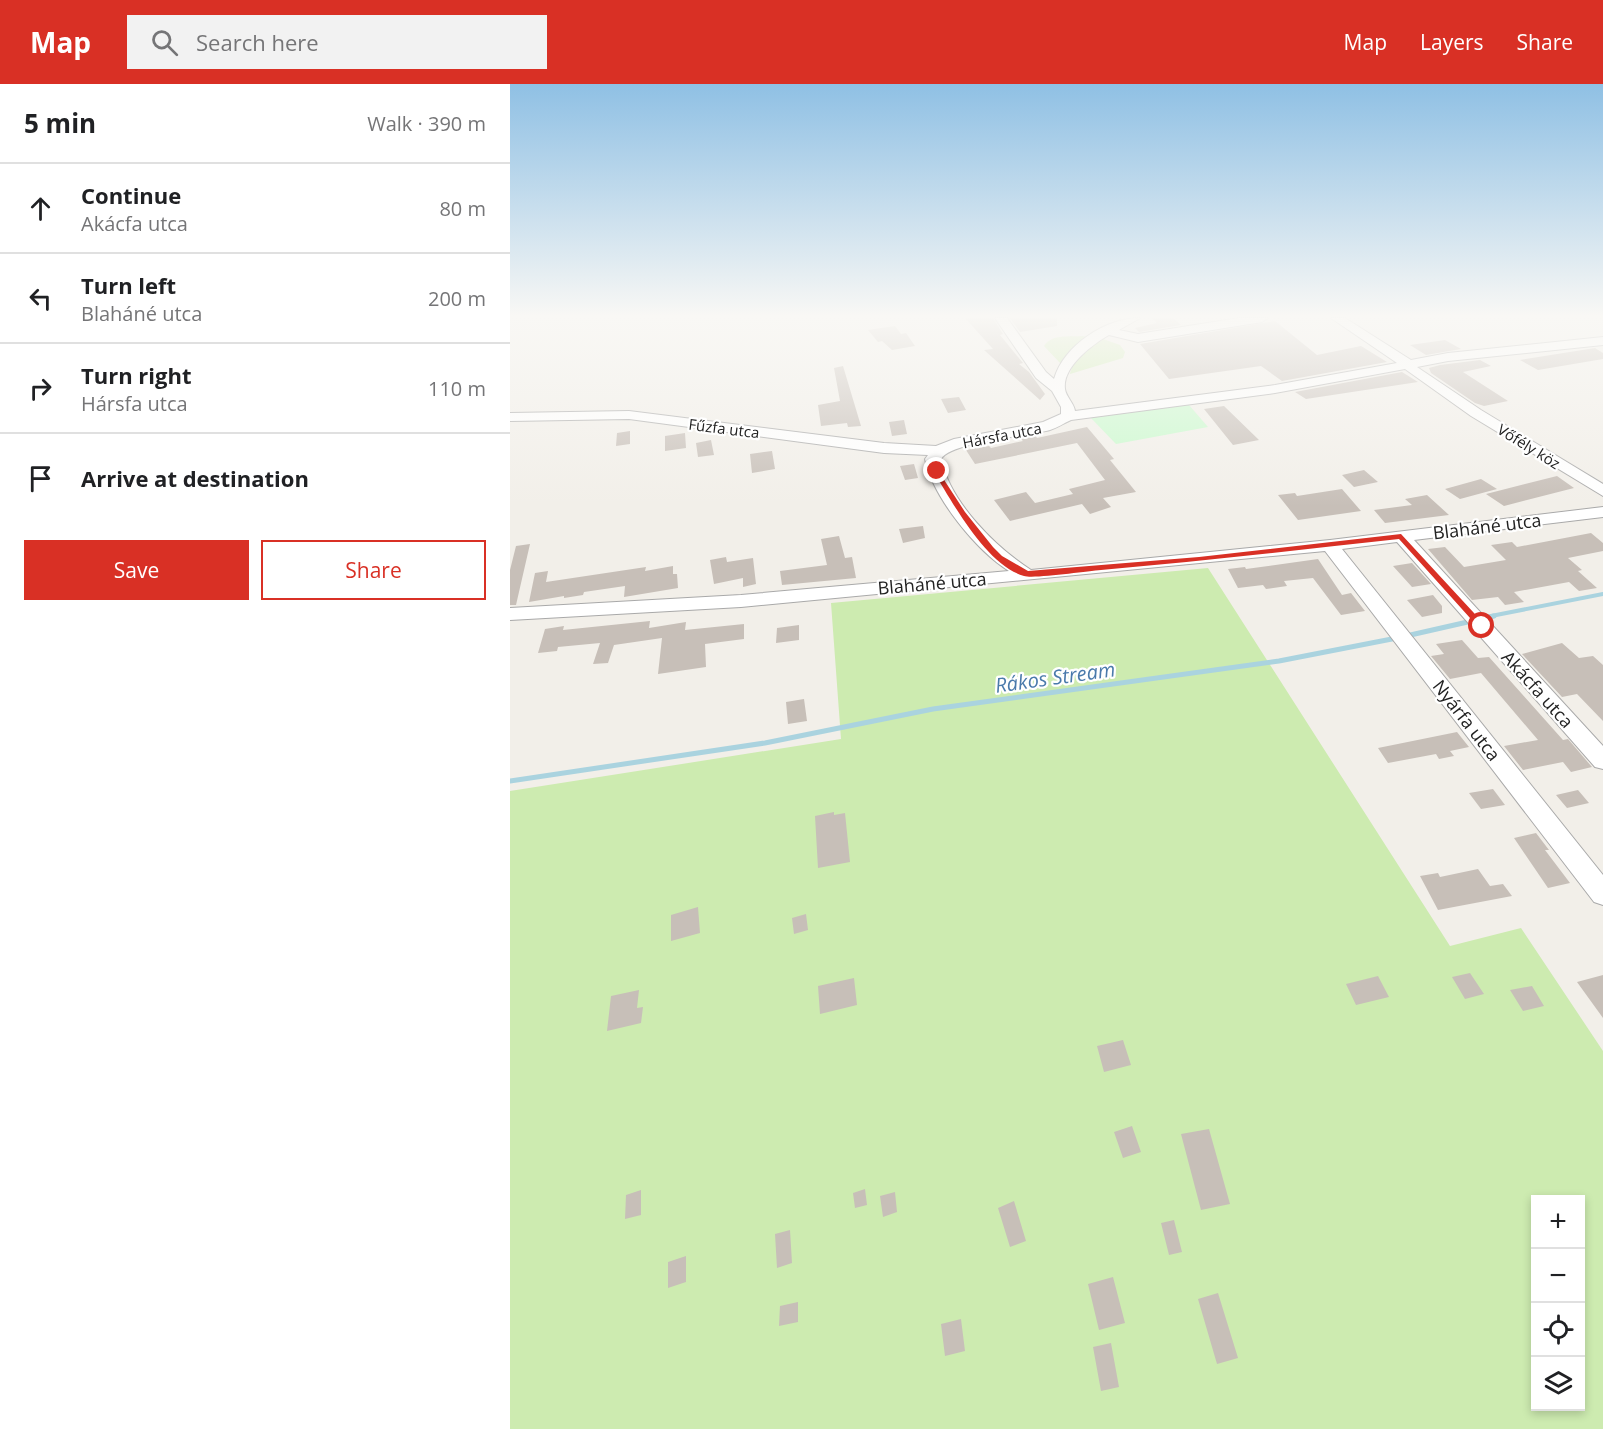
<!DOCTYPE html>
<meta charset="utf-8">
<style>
body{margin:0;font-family:"Open Sans",sans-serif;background:#f2f2f2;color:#202124}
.controls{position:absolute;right:18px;bottom:18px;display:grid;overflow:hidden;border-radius:0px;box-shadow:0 3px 9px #0003}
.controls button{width:54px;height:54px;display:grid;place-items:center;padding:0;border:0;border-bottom:2px solid #e0e0e0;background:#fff;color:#202124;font:30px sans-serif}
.stop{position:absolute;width:18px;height:18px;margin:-14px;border:4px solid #d93025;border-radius:50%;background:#fff}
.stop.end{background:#d93025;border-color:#fff;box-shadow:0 2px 6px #0008}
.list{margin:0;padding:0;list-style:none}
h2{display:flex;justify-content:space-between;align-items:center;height:78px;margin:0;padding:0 24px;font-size:26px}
h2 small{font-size:20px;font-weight:400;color:#757577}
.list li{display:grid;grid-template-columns:39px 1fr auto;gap:18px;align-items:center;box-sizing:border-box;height:90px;padding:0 24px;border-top:2px solid #e0e0e0}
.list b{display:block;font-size:22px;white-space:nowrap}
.list p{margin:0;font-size:20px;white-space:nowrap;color:#757577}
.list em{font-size:20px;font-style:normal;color:#757577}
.actions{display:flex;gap:12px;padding:18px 24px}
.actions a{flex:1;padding:14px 0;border:2px solid #d93025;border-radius:0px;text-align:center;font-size:21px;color:#d93025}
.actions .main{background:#d93025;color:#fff}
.icon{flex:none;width:33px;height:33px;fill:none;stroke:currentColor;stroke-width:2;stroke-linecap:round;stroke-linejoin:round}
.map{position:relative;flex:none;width:1093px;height:1345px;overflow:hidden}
header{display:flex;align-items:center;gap:36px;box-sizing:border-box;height:84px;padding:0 30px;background:#d93025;color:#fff}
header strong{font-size:28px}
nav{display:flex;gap:33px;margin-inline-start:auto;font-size:21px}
.search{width:420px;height:54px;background:#f2f2f2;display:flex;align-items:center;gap:15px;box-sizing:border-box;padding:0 21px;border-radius:0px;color:#757577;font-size:22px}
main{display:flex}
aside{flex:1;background:#fff}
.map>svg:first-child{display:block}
.grass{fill:#cdebb0;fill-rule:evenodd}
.park{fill:#c8facc}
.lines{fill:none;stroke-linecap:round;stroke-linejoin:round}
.stream-far1{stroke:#aad3df;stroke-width:4}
.stream{stroke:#aad3df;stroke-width:5}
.building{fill:#c7bfb8}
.minor-casing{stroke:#a9a9a9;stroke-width:2}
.minor{fill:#fff;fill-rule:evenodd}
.route{fill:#d93025}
.labels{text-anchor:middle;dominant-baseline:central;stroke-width:4.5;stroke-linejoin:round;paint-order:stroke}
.far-street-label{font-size:15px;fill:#222;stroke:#fff}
.street-label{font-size:18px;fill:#222;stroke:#fff}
.water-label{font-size:20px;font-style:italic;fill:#4a7aab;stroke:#fff}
</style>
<header>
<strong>Map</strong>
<div class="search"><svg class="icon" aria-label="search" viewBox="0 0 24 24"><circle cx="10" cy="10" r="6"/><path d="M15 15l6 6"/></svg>Search here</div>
<nav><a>Map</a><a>Layers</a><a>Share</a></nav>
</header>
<main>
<aside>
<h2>5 min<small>Walk · 390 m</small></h2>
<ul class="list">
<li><svg class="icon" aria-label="ahead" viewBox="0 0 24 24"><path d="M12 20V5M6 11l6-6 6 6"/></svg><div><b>Continue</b><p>Akácfa utca</p></div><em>80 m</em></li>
<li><svg class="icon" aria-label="left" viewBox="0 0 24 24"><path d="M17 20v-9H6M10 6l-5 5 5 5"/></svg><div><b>Turn left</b><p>Blaháné utca</p></div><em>200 m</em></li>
<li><svg class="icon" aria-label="right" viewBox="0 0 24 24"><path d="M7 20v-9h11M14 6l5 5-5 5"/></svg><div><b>Turn right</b><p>Hársfa utca</p></div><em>110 m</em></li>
<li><svg class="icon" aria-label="arrive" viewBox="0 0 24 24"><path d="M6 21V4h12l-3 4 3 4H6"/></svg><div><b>Arrive at destination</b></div></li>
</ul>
<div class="actions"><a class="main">Save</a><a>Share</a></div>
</aside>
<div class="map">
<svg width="1093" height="1345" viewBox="0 0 1093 1345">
<rect width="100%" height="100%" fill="#f2efe9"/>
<!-- grass -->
<path class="grass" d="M572,252L581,253L554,279L551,280L534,262C541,250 559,253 572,252Z
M593,255L610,261L615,268L613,274L560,290C563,276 579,257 593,255Z
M698,484L940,862L1011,844L1093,967V1345H0V707L331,655L321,519ZM1026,1116H1070V1322H1026Z"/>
<!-- park -->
<path class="park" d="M679,321L698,343L606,360L580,333Z"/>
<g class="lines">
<!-- stream-far1 -->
<path class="stream-far1" d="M976,533L1093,510"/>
<!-- stream -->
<path class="stream" d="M896,552L984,532
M0,697L255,659L423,625L769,577L887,554"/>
</g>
<!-- building -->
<path class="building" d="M455,234H483L493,250L490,251L513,279L509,280L519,288L535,310L530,316L474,266L483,265Z
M500,234H547V242L510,248Z
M642,234H663L671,241L629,248L625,244L647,239Z
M765,237L807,271L851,262L877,278L772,297L751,282L659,295L630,260Z
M385,242L391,250L396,249L405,262L382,266L372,257L368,258L358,246Z
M935,256L951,265L916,271L900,261Z
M1085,264L1093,269V275L1028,286L1010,276Z
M970,276L981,282L953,288L998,317L974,322L965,319L921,289L919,284L930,281Z
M333,282L351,342L338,343L337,339L311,342L308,321L330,317L324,284Z
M892,288L908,298L796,315L785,308Z
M449,313L456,326L438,329L431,315Z
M714,322L749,356L723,361L694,325Z
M394,336L397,350L382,352L379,338Z
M577,343L604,375L600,376L626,408L593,414L601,423L580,430L572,420L500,437L484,416L516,408L525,419L563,410L559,405L595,396L567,359L465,380L456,366L479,362L481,364L513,357L510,354L525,351L527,354Z
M120,347V360L106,362L107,349Z
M175,349L176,364L155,367V352Z
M201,356L204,371L188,373L186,359Z
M262,367L265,385L242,389L240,370Z
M404,380L408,394L395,396L390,382Z
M854,386L868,398L844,403L832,391Z
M1047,392L1064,404L994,422L976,410Z
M971,395L987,405L950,415L935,405Z
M832,405L851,427L788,436L768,411L785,409L787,412Z
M917,411L939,431L875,439L864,426L902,421L895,415Z
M413,442L415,454L393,459L389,445Z
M1081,449L1093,459V467L1058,474L1072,486L1068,487L1087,504L1069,507L1059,498L1004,508L1014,518L995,521L988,513L962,516L918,465L935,463L954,483L996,476L981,461L1002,458L1007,463Z
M329,452L335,474L342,473L346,494L272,501L270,487L317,481L311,455Z
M20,460L6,521H0V486L6,462Z
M216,473L217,478L243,474L246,500L233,503V494L204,500L200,476Z
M808,475L832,511L841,509L855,527L831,531L803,494L774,497L777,502L756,505L753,501L728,504L718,485L735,483L736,485Z
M902,479L921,500L902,503L883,482Z
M163,482V490H167L168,504L114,513L115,502L74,508L73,511L54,514V512L19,518L25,489L38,487L36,498L136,483L135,487Z
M923,511L932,522V529L912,533L897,516Z
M140,537L139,544L176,538L175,546L234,540V555L195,560L196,583L148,590L152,554L104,561L98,579L83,580L90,559L48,563L47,567L28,569L35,545L54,542L53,546Z
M289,541V556L266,559L267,544Z
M952,556L968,574L979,573L1053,656L1058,655L1082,683L1061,688L1053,678L1013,686L994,662L1028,656L971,589L940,595L921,572L934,570L926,560Z
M1052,559L1069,574L1083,572L1093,581V637L1067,610L1052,613L1012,570Z
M294,615L297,637L278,640L276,618Z
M947,648L959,663L940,667L944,672L929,675L926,670L878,679L868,664Z
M983,705L995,721L971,725L959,709Z
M1068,706L1079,719L1057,724L1046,711Z
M324,728V731L335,729L340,778L308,784L305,732Z
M1026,749L1039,766H1035L1060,799L1038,804L1004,754Z
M968,785L980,802L993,800L1002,812L928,826L910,792L928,789L930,793Z
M188,823L190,849L161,857V831Z
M296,830L298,846L284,850L282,834Z
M960,889L974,910L955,915L942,893Z
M1093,891V934L1067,898Z
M868,892L879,913L846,921L836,900Z
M344,894L347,921L310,930L308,902Z
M1022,902L1034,922L1013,927L1000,906Z
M129,906L127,924L133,923L131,939L97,947L101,912Z
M613,956L621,981L594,988L587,962Z
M622,1042L631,1068L613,1074L604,1048Z
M699,1045L720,1120L691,1126L671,1050Z
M355,1105L357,1121L345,1124L343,1109Z
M131,1106V1131L115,1135L116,1111Z
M385,1108L387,1128L373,1133L370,1112Z
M504,1117L516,1157L500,1163L488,1124Z
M664,1136L672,1168L659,1171L651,1139Z
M280,1146L282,1179L267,1184L265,1150Z
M176,1172V1198L158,1204V1178Z
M603,1193L615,1239L589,1246L578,1200Z
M708,1209L728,1274L707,1280L688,1215Z
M288,1218V1238L269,1242L270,1222Z
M451,1235L455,1267L435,1272L431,1240Z
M601,1259L609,1303L591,1307L583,1263Z"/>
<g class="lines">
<!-- minor casing -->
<g class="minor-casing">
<path id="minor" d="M485,234H497L536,288L544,295C554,261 596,234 630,234L609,246L628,250L729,234H758L752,238L628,258L599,251C583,260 552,283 555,305C556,313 564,319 565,327L765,301L887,279L821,234H835L901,276L938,269L1093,253V261L938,277L907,283L971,326L1093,400V412L961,332L895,285L765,309L561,336C554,339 547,344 540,346C518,352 441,358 431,375C440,418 485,463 521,486L820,456L1093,423V433L904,456L1093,662V685L1085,683L887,458L832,465L1093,791V821L1084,818L815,467L231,523L0,536V524L231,511L499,487C467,467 423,414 415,375L418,371L374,369L119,335L0,337V329L119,327L374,359L426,362L444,355L533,338L551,330V323L542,307L526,294Z"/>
</g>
<!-- minor -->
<use href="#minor" class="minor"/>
</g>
<!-- sky -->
<linearGradient id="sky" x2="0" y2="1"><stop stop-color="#8fc0e4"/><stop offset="0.55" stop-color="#f9f8f5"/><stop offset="1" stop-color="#f9f8f5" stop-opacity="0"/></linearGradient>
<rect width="1093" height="422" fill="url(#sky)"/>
<!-- route -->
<path class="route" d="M427,385L455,428L483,463L492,472L518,487L689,473L891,450L976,542L969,544L889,455C790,466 690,477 591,486C577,487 524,495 514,492C476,481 443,419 423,387Z"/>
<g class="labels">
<!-- far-street labels -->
<g class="far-street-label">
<text transform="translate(214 344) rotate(7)">Fűzfa utca</text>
<text transform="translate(492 351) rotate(-11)">Hársfa utca</text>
<text transform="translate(1019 362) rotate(32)">Vőfély köz</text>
</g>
<!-- street labels -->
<g class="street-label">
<text transform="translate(977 442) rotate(-7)">Blaháné utca</text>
<text transform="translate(422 499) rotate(-5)">Blaháné utca</text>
<text transform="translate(1028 605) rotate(48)">Akácfa utca</text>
<text transform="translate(957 636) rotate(52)">Nyárfa utca</text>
</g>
<!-- water labels -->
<g class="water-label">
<text transform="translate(545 593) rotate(-8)">Rákos Stream</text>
</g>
</g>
</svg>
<div class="controls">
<button>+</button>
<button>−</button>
<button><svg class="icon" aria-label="locate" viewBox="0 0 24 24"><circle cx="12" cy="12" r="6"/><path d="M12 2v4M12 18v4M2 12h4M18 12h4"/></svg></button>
<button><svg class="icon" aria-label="layers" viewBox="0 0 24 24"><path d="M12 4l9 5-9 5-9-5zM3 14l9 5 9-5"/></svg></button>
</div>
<div class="stop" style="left:972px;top:542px"></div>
<div class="stop end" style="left:427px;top:387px"></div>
</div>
</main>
